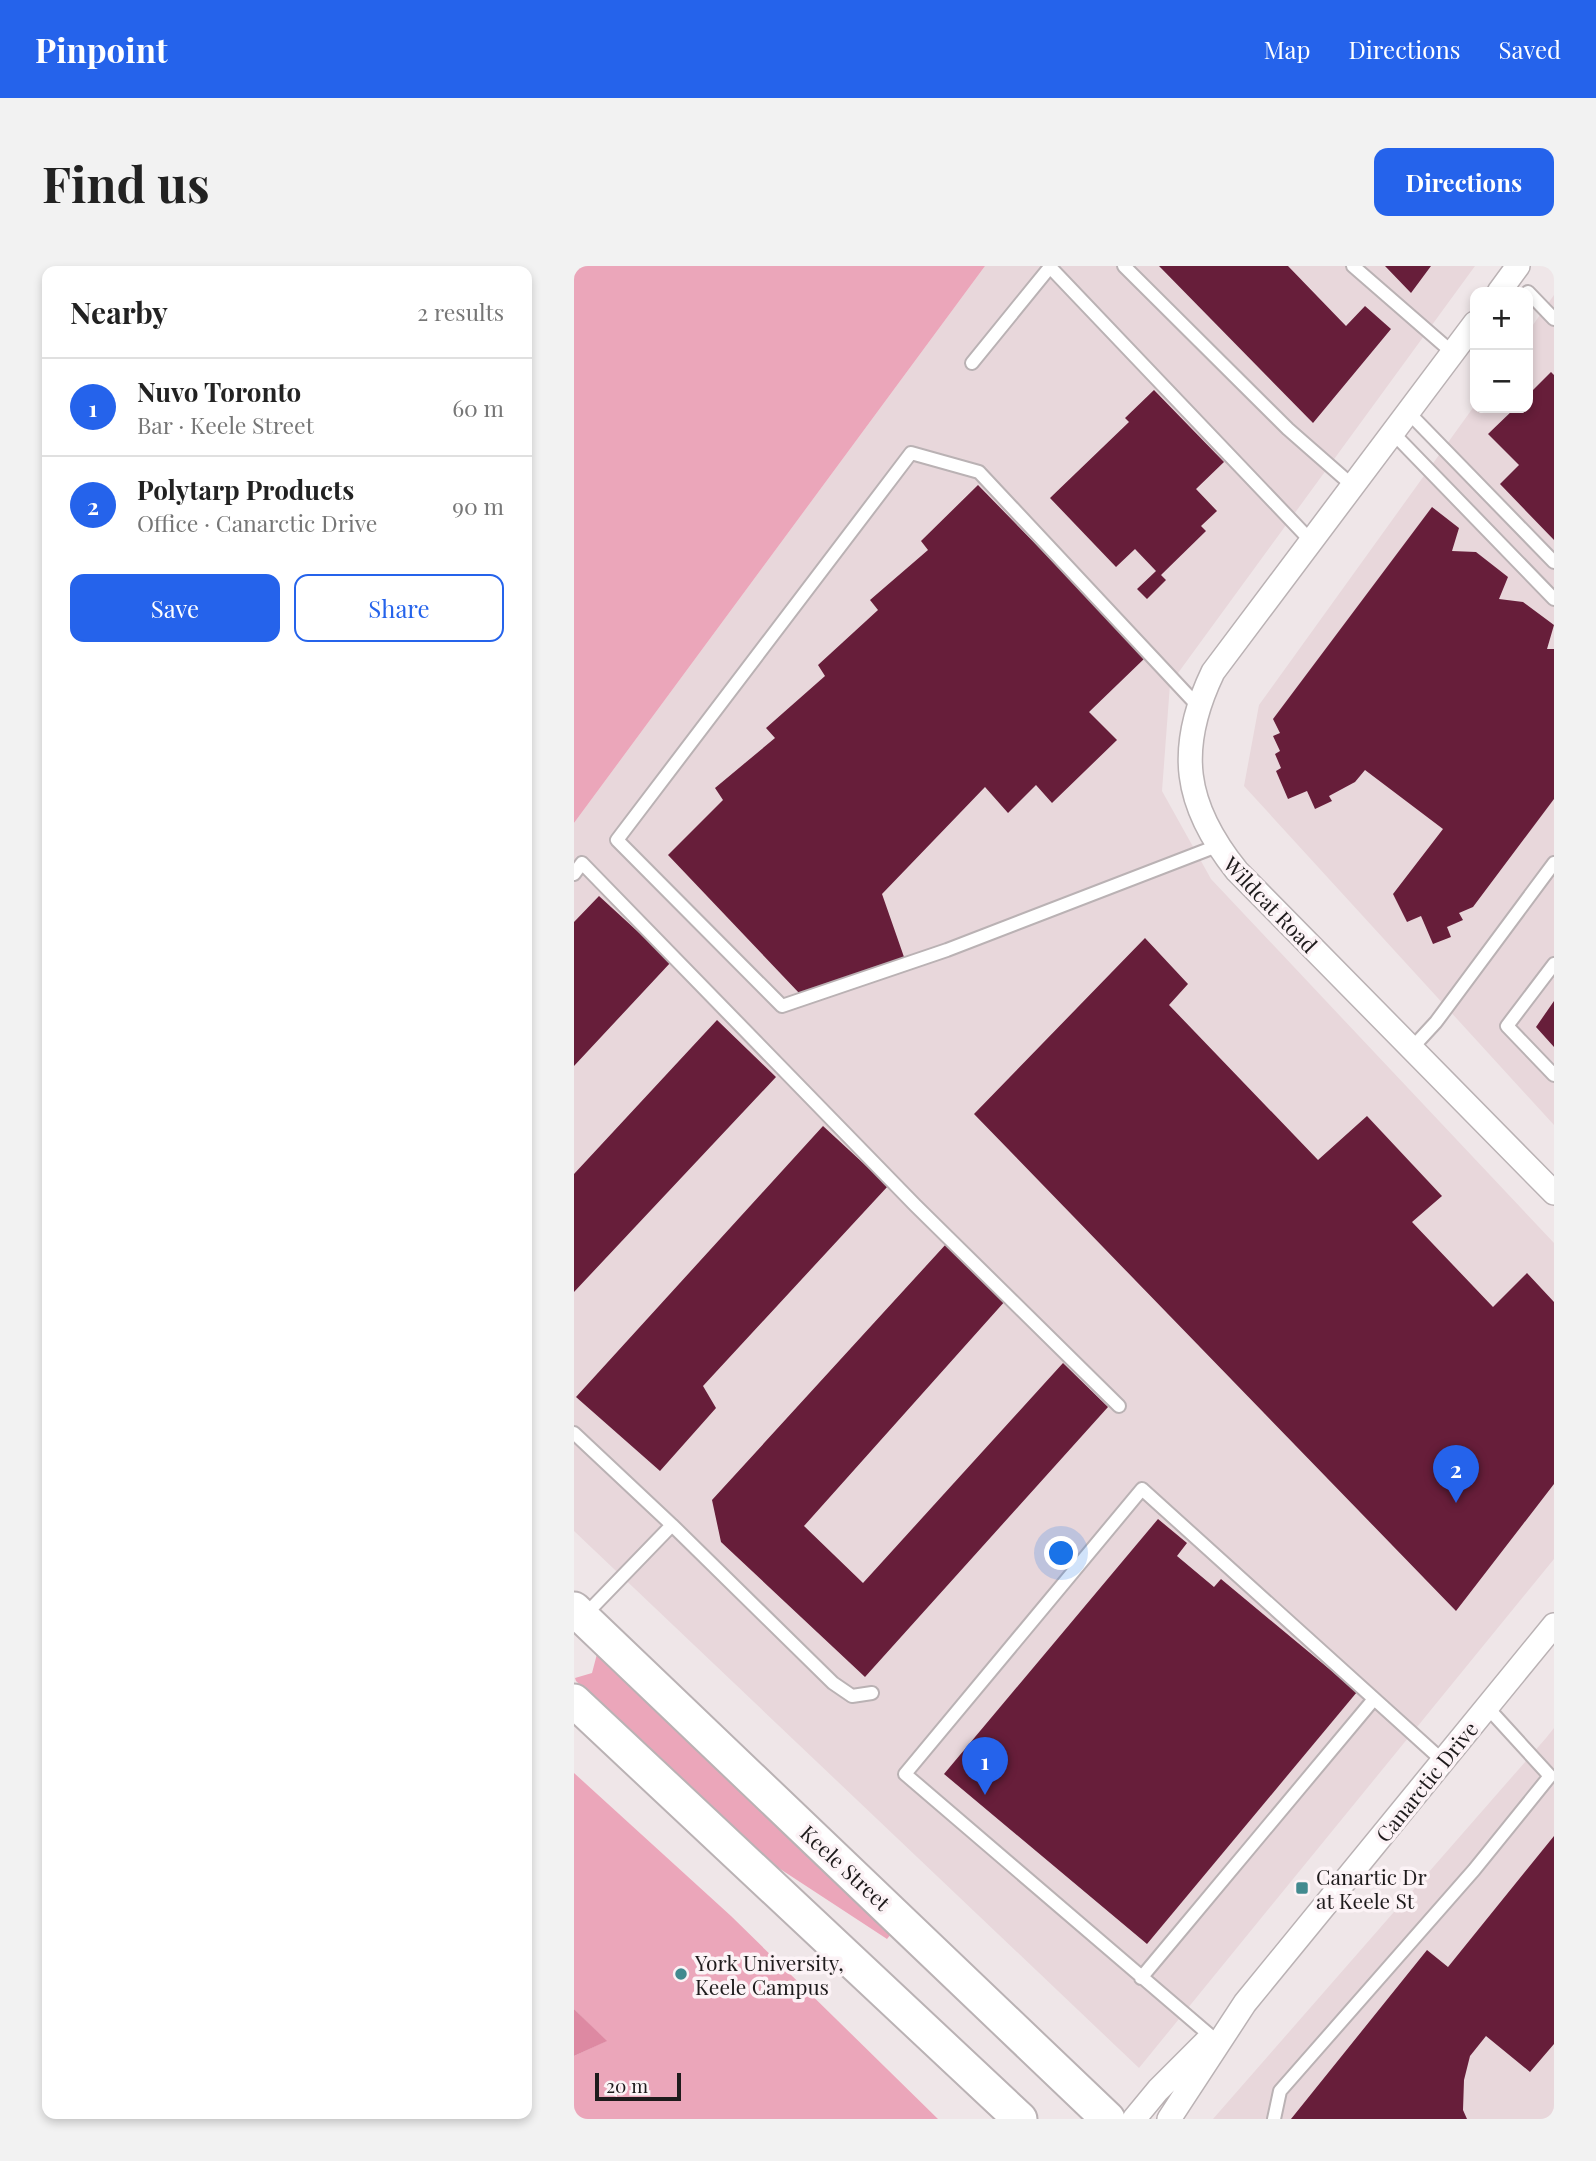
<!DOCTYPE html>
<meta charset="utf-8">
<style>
body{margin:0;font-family:"Playfair Display",serif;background:#f2f2f2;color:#222}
.controls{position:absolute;right:21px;top:21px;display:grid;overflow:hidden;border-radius:14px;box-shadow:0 4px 10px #0003}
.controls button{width:63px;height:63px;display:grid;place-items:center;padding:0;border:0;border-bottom:2px solid #e0e0e0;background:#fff;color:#222;font:35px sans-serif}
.scale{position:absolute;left:21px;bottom:18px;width:86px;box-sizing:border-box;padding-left:7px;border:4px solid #1e1b1c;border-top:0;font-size:19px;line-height:24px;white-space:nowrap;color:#1e1b1c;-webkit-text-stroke:5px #fcf3f6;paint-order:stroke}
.you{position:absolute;left:488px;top:1288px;width:24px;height:24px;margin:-18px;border:5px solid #fff;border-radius:50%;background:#1a73e8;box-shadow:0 0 0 10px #1a73e833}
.badge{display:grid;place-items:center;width:46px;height:46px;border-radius:50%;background:#2563eb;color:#fff;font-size:23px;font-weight:700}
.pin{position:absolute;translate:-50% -58px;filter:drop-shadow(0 2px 4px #0008)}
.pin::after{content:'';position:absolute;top:37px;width:24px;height:21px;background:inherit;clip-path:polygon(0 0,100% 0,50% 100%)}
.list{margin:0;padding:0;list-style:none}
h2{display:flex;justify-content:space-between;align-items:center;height:91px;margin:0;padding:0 28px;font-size:30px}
h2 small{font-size:23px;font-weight:400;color:#767676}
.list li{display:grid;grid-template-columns:46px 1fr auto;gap:21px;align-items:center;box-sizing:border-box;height:98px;padding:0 28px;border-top:2px solid #e0e0e0}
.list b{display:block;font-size:26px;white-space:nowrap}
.list p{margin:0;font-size:23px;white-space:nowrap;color:#767676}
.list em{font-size:23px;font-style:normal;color:#767676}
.actions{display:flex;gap:14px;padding:21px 28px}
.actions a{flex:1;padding:16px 0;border:2px solid #2563eb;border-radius:14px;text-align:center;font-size:24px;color:#2563eb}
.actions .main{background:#2563eb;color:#fff}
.map{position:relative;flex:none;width:980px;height:1853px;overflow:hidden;border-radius:14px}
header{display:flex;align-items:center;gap:42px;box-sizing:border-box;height:98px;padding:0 35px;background:#2563eb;color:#fff}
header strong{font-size:33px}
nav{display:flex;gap:38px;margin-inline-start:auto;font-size:24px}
.intro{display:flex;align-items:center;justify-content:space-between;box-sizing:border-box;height:168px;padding:0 42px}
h1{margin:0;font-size:49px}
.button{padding:18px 32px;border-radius:14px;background:#2563eb;color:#fff;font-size:24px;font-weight:700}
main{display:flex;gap:42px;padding:0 42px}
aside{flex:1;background:#fff;border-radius:14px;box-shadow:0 4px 10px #0003}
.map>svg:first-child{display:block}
.built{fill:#e8d7db}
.green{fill:#eba6ba}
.forest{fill:#dd89a2}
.building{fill:#671e3a}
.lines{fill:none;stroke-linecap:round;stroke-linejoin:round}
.lane-casing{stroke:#bab2b4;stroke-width:16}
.street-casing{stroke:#bab2b4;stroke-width:26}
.secondary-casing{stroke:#bab2b4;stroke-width:37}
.lane{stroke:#fff;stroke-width:12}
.street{stroke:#fff;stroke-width:23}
.secondary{stroke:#fff;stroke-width:33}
.poi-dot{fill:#428a8f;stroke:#fcf3f6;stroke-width:2.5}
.labels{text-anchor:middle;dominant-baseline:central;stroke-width:7;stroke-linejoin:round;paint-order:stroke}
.street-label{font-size:21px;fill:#1e1b1c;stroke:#fcf3f6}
.poi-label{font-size:21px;fill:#1e1b1c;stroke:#fcf3f6;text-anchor:start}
</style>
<header>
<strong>Pinpoint</strong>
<nav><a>Map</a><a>Directions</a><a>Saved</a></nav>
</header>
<div class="intro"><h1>Find us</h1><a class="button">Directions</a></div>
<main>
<aside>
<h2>Nearby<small>2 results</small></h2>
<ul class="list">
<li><span class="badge">1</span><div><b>Nuvo Toronto</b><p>Bar · Keele Street</p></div><em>60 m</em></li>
<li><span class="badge">2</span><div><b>Polytarp Products</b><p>Office · Canarctic Drive</p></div><em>90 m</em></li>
</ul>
<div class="actions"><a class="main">Save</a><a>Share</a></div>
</aside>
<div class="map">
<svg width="980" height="1853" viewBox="0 0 980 1853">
<rect width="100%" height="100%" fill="#efe6e8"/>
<!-- built -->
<path class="built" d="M411,0H901L596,418L588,525L637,613L980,977V1293L565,1802L0,1265V557Z
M980,29V859L670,520L685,439L901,139V142H954V66Z
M980,1462V1853H639L972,1472Z"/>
<!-- green -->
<path class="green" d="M0,0H411L0,557Z
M23,1388L317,1668L313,1673L197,1597L2,1415L1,1412L18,1407Z
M0,1507L157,1650L364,1853H0V1790L32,1775L0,1743Z"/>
<!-- forest -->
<path class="forest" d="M0,1743L33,1775L0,1790Z"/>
<!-- building -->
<path class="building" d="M585,0H714L772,60L791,40L817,63L739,157Z
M811,0H857L837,27Z
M977,106L980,109V274L926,218L945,199L914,168L941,142H954V129Z
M580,124L650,196L622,223L643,245L627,260L632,265L587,309L592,314L573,333L563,323L582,305L561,283L542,301L476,232L555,156L551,152Z
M404,219L572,391L515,446L543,474L478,537L462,519L434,547L411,521L308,628L330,691L226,728L94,589L149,534L141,522L201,472L192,462L251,410L244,399L304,344L296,334L354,284L347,275Z
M858,241L885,262L878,285L902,286L934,311L925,333L949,336L980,359L973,383H980V533L899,641L885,647L889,654L873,661L877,671L859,678L847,650L833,656L819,628L869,563L791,504L781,516L755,530L758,535L741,543L733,525L714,533L702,505L707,502L701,488L706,485L699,470L706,467L699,453Z
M25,630L97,696L0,800V656Z
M571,672L614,718L595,739L744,894L793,850L868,930L838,956L919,1041L953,1007L980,1036V1218L882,1345L400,848Z
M980,735V781L962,761Z
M143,754L202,811L0,1026V908Z
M249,860L314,920L129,1120L142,1142L86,1205L2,1131Z
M373,977L432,1034L230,1260L289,1317L489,1097L534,1141L291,1411L147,1276L138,1234Z
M584,1253L613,1277L603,1290L640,1321L647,1313L783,1426L573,1678L370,1508Z
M980,1570V1778L956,1806L912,1770L896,1790L890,1814L889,1844L893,1853H717L853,1684L874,1701Z"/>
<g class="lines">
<!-- lane casing -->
<g class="lane-casing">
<path id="lane" d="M550,0L714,163L779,220
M779,0L879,87
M954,26L980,53
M398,97L476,1L738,276
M834,146L980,296
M819,167L980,333
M623,439L405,206L337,187L43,574L208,740L373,684L643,580
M0,608L8,597L341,939L545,1140
M980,698L933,760L980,809
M838,782L862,756L980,597
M0,1167L98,1259L9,1351
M98,1259L259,1417L278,1430L298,1427
M567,1712L800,1433
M638,1771L331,1508L568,1223L869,1495
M700,1853L706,1825L900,1604L976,1510L913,1441"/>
</g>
<!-- street casing -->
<g class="street-casing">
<path id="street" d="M925,26L944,0
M901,57L639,406C602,483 610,539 663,605L980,927
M560,1853L584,1824L632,1776
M595,1853L671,1737L980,1359"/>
</g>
<!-- secondary casing -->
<g class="secondary-casing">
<path id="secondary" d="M0,1343L534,1853
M0,1435L446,1853"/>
</g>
<!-- lane -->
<use href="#lane" class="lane"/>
<!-- street -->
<use href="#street" class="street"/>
<!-- secondary -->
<use href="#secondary" class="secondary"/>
</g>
<!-- markers -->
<g class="poi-dot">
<rect x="721" y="1615" width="14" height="14" rx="3.5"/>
<circle cx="107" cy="1708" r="7"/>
</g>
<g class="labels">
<!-- street labels -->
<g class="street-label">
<text transform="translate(697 638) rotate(46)">Wildcat Road</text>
<text transform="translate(852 1515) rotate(-51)">Canarctic Drive</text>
<text transform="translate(272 1601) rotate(43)">Keele Street</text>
</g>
<!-- poi labels -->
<g class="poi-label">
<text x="742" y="1610">Canartic Dr<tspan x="742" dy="24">at Keele St</tspan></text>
<text x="121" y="1696">York University,<tspan x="121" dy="24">Keele Campus</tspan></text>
</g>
</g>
</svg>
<div class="controls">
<button>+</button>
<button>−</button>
</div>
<div class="scale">20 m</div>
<div class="you"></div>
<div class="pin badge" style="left:411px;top:1529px">1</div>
<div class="pin badge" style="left:882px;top:1237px">2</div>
</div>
</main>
